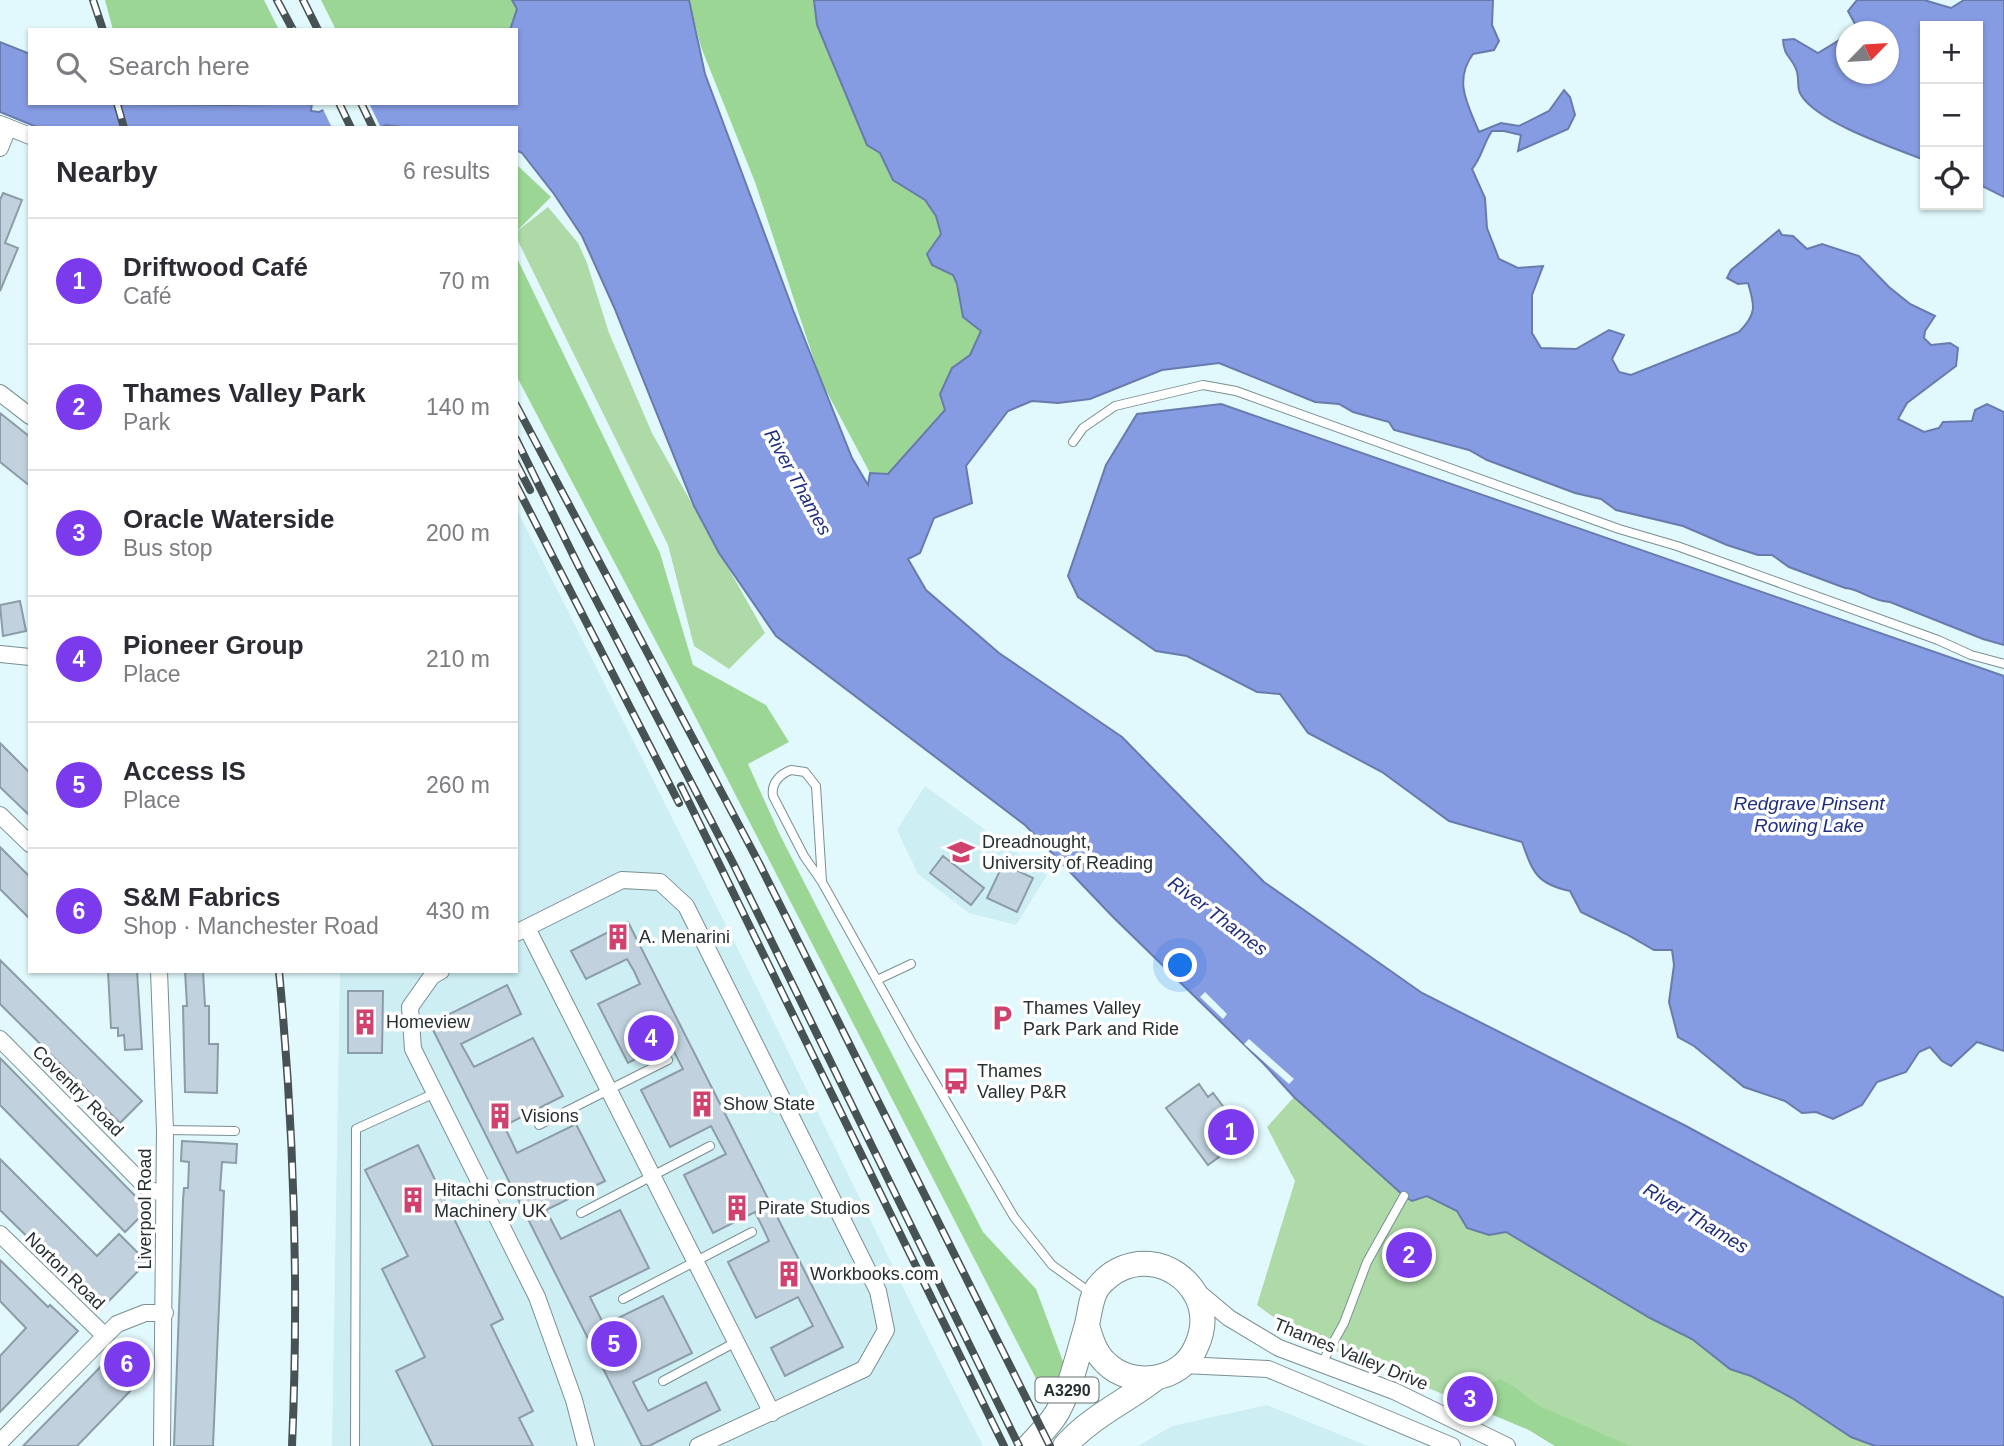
<!DOCTYPE html>
<meta charset="utf-8">
<style>
body{margin:0;font-family:Arial,sans-serif;background:#f7f7f7;color:#2b2b33}
.controls{position:absolute;right:21px;top:21px;display:grid;overflow:hidden;border-radius:0px;box-shadow:0 2px 5px #0004}
.controls button{width:63px;height:63px;display:grid;place-items:center;padding:0;border:0;border-bottom:2px solid #e1e1e2;background:#fff;color:#2b2b33;font:35px sans-serif}
.compass{position:absolute;left:1836px;top:21px;width:63px;height:63px;border-radius:50%;background:#fff;box-shadow:0 2px 5px #0004;rotate:65deg}
.you{position:absolute;left:1181px;top:966px;width:24px;height:24px;margin:-18px;border:5px solid #fff;border-radius:50%;background:#1a73e8;box-shadow:0 0 0 10px #1a73e833}
.badge{display:grid;place-items:center;width:46px;height:46px;border-radius:50%;background:#7c3aed;color:#fff;font-size:23px;font-weight:700}
.pin{position:absolute;translate:-50% -50%;border:4px solid #fff;box-shadow:0 2px 7px #0006}
.list{margin:0;padding:0;list-style:none}
h2{display:flex;justify-content:space-between;align-items:center;height:91px;margin:0;padding:0 28px;font-size:30px}
h2 small{font-size:23px;font-weight:400;color:#7c7c81}
.list li{display:grid;grid-template-columns:46px 1fr auto;gap:21px;align-items:center;box-sizing:border-box;height:126px;padding:0 28px;border-top:2px solid #e1e1e2}
.list b{display:block;font-size:26px;white-space:nowrap}
.list p{margin:0;font-size:23px;white-space:nowrap;color:#7c7c81}
.list em{font-size:23px;font-style:normal;color:#7c7c81}
.icon{flex:none;width:38px;height:38px;fill:none;stroke:currentColor;stroke-width:2;stroke-linecap:round;stroke-linejoin:round}
.map{position:relative;flex:none;width:2004px;height:1446px;overflow:hidden}
.search{position:absolute;background:#fff;box-shadow:0 2px 5px #0004;left:28px;top:28px;width:490px;height:77px;display:flex;align-items:center;gap:18px;box-sizing:border-box;padding:0 24px;border-radius:0px;color:#7c7c81;font-size:26px}
.panel{position:absolute;background:#fff;box-shadow:0 2px 5px #0004;left:28px;top:126px;width:490px;height:847px;border-radius:0px}
.map>svg:first-child{display:block}
.built{fill:#cdeef3}
.green{fill:#addaa7}
.forest{fill:#9cd695}
.water{fill:#859be2;stroke:#697bad;stroke-width:2}
.pier{fill:#e1f9fc}
.building{fill:#c1d2de;stroke:#8c9ca8;stroke-width:2}
.lines{fill:none;stroke-linecap:round;stroke-linejoin:round}
.service-casing{stroke:#798f92;stroke-width:10}
.minor-casing{stroke:#798f92;stroke-width:18}
.primary-casing{stroke:#798f92;stroke-width:26}
.service{stroke:#fff;stroke-width:8}
.minor{stroke:#fff;stroke-width:16}
.primary{stroke:#fff;stroke-width:24}
.rail-casing{stroke:#465253;stroke-width:8}
.rail{stroke:#fff;stroke-width:5;stroke-dasharray:16;stroke-linecap:butt}
.labels{text-anchor:middle;dominant-baseline:central;stroke-width:7;stroke-linejoin:round;paint-order:stroke}
.shield{fill:#fff;stroke:#686e6f;stroke-width:2}
.shield-label{font-size:16px;font-weight:bold;fill:#273031}
.poi-label{font-size:18px;fill:#273031;stroke:#fff;text-anchor:start}
.street-label{font-size:18px;fill:#273031;stroke:#fff}
.water-label{font-size:19px;font-style:italic;fill:#202e7f;stroke:#fff}
</style>
<div class="map">
<svg width="2004" height="1446" viewBox="0 0 2004 1446">
<rect width="100%" height="100%" fill="#e1f9fc"/>
<!-- built -->
<path class="built" d="M516,508L737,947L929,1340L983,1446H332L340,971H516Z
M925,786L1047,875L1016,925L969,913L918,874L897,830Z
M1267,1405L1368,1446H1138L1172,1426Z"/>
<!-- green -->
<path class="green" d="M548,207L578,243L587,263L609,333L652,433L765,633L729,669L694,646L668,545L516,237V232Z
M1294,1097L1404,1196H1427L1500,1233L1506,1232L1650,1318L1692,1339L1730,1369L1751,1376L1792,1398L1850,1437L1875,1446H1555L1529,1430L1356,1358L1308,1342L1257,1305L1295,1181L1267,1127Z"/>
<!-- forest -->
<path class="forest" d="M105,0H264L279,30H113Z
M321,0H512L517,9L510,30H336Z
M689,0H814L817,25L867,145L880,153L893,180L925,200L937,216L941,234L927,254L932,265L953,275L957,284L963,317L981,331L970,355L952,368L941,394L945,409L888,474L870,473L821,381L755,182L701,47Z
M516,164L551,197L516,232Z
M516,256L660,553L693,665L766,705L789,742L748,764L780,835L983,1232L1036,1289L1064,1364L1048,1402L681,689L516,375Z
M1500,1379L1516,1388L1537,1405L1630,1446H1555L1529,1430L1475,1407L1478,1389Z"/>
<!-- water -->
<path class="water" d="M512,0H689L705,74L793,310L852,458L868,485L870,473L888,474L945,410L940,394L952,368L970,355L981,331L963,317L957,284L953,275L932,265L927,254L941,234L936,216L925,200L893,180L880,153L867,145L817,25L814,0H1493L1492,25L1499,41L1494,50L1473,54C1453,81 1468,105 1479,132L1501,123L1519,126L1549,111L1564,90L1570,97L1575,115L1568,129L1518,151L1521,135L1504,131H1492C1483,144 1482,157 1472,169L1485,198L1487,228L1499,259L1518,268L1543,266L1532,295V333L1541,348L1576,349L1609,330L1624,335L1612,359L1619,372L1631,375L1739,332C1757,314 1755,306 1748,283L1738,284L1727,278L1731,270L1779,230L1782,235L1793,236L1807,249L1822,244L1859,256L1889,287L1910,304L1935,316L1925,331L1924,338L1931,345L1950,343L1958,348L1956,366L1907,403L1898,419L1924,432L1939,428L1943,422L1972,421L1975,410L1987,404L2004,412V645L1983,639L1890,602C1870,601 1861,589 1845,588L1789,567L1772,555H1758L1727,545L1683,526L1616,510L1601,499L1575,493L1487,460L1469,450L1394,430L1389,422L1353,412L1339,404L1315,402L1219,363L1162,370L1090,399L1058,403L1032,401L1008,411L966,466L972,503L934,518L920,553L908,559L926,590L999,653L1122,737L1264,882L1422,993L1686,1126L2004,1298V1446H1875L1851,1437L1792,1398L1751,1376L1730,1369L1692,1339L1650,1318L1506,1232L1489,1235L1467,1228L1457,1211L1427,1196L1412,1201L1404,1196L1294,1097L1263,1063L1114,918L1025,825L776,636L719,553L694,506L614,307L582,236L554,194L522,153L516,150V128H411L386,125L379,128H39L0,112V42L30,54V103L230,105L312,103L311,111L319,112L339,103H516V30H510L517,9Z
M1857,0H1924L1951,8L1964,0H2004V197L1978,184V26H1925V160C1894,148 1818,123 1801,95C1796,88 1800,77 1796,69C1791,56 1784,57 1783,40L1794,39L1818,53L1846,36V74H1888V32L1850,31L1855,24L1848,11Z
M1221,404L2004,676V1051L1977,1042L1951,1066L1942,1061L1930,1047L1919,1052L1906,1072L1877,1082L1862,1105L1833,1119L1816,1112L1802,1113L1785,1101L1744,1087L1694,1046L1678,1037L1669,1002L1674,965L1672,950H1654L1626,934L1581,912L1570,891C1537,884 1533,873 1522,842L1449,821L1382,772L1308,733L1280,694L1257,692L1187,656L1156,651L1078,597L1068,576L1106,465L1137,414Z"/>
<!-- pier -->
<path class="pier" d="M330,103H369L381,128H332L322,107Z
M1205,992L1227,1014L1223,1019L1200,997Z
M1249,1039L1294,1079L1289,1084L1244,1044Z"/>
<!-- building -->
<path class="building" d="M3,193L22,200L5,243L18,248L0,291V200Z
M0,413L30,437V486L0,462Z
M20,601L26,631L3,636L0,605Z
M0,743L30,773V816L0,787Z
M0,847L30,877V919L0,889Z
M943,856L984,888L971,905L930,873Z
M1003,864L1033,878L1017,912L987,898Z
M628,922L843,1347L785,1376L771,1348L813,1326L798,1297L756,1318L728,1262L769,1241L762,1226L755,1212L713,1233L684,1175L726,1154L711,1126L670,1147L641,1090L683,1069L669,1042L628,1063L598,1004L640,984L634,971L627,959L586,979L571,951Z
M0,960L142,1101L120,1123L0,1004Z
M108,971H137L142,1049L125,1050L124,1035L118,1036V1028H111Z
M185,971H203L205,1006H209V1044H218L217,1093L185,1092L183,1006H187Z
M507,985L521,1014L461,1044L474,1067L533,1038L563,1096L504,1126L511,1140L517,1153L576,1124L605,1181L546,1210L561,1239L620,1210L649,1268L590,1297L604,1325L663,1296L692,1353L633,1382L641,1398L648,1411L706,1382L720,1410L649,1446H642L430,1024Z
M348,991H383L382,1053H348Z
M0,1058L148,1209L125,1232L0,1105Z
M1199,1084L1208,1097L1213,1093L1246,1137L1208,1165L1166,1108Z
M182,1141L237,1144L236,1163L222,1162L220,1190L224,1191L213,1446H174L183,1200L184,1188H188L189,1162L181,1161Z
M418,1145L503,1319L491,1325L533,1411L519,1418L533,1446H433L396,1371L425,1357L382,1269L408,1256L365,1170Z
M0,1159L97,1256L119,1234L147,1262L101,1309L0,1210Z
M0,1260L48,1307L50,1305L78,1331L0,1412V1356L26,1328L0,1301Z
M131,1344L143,1356L127,1372L138,1383L77,1446H23L119,1348L123,1352Z"/>
<g class="lines">
<!-- service casing -->
<g class="service-casing">
<path id="service" d="M1073,442L1083,428L1115,406L1203,385L1236,391L1619,529L1677,546L1938,640L1971,655L2004,664
M791,770L805,772L816,786L822,882L804,856L773,796C771,783 780,774 791,770Z
M822,882L912,1043L1014,1217L1052,1265L1091,1293
M877,980L911,964
M539,1125L668,1060
M165,1130L235,1131
M581,1213L710,1146
M623,1299L752,1232
M1322,1363L1344,1323L1367,1262L1404,1196
M663,1381L736,1342
M355,1446L356,1129L435,1093"/>
</g>
<!-- minor casing -->
<g class="minor-casing">
<path id="minor" d="M0,124L30,136
M0,148L8,128
M0,393L30,416
M0,654L30,657
M0,815L30,844
M527,928L772,1413
M516,933L622,880L660,882L686,906L878,1291L886,1330L864,1369L698,1446
M159,971L165,1130L162,1446
M441,971L432,976L410,1007L413,1049L537,1297L574,1400L586,1446
M0,1039L149,1190L163,1193
M0,1234L104,1335
M1198,1292L1229,1318L1279,1348L1394,1391L1507,1446
M1183,1365L1268,1369L1452,1446
M0,1442L117,1324L145,1313H165"/>
</g>
<!-- primary casing -->
<g class="primary-casing">
<path id="primary" d="M1029,1446C1039,1435 1053,1422 1059,1409C1072,1384 1078,1354 1086,1328C1090,1315 1090,1298 1098,1287C1126,1252 1175,1258 1196,1295C1205,1312 1204,1330 1196,1347C1182,1381 1132,1389 1106,1363C1095,1353 1091,1339 1087,1325
M1065,1446C1090,1417 1127,1401 1156,1378"/>
</g>
<!-- service -->
<use href="#service" class="service"/>
<!-- minor -->
<use href="#minor" class="minor"/>
<!-- primary -->
<use href="#primary" class="primary"/>
<!-- rail casing -->
<g class="rail-casing">
<path id="rail" d="M93,0L103,30
M277,0L293,30
M303,0L318,30
M117,103L124,128
M339,103L351,128
M361,103L373,128
M516,405L759,863L1050,1446
M516,439L580,569L733,863L1019,1446
M516,463L530,490
M516,485L679,803
M681,786L1004,1446
M279,971C294,1129 299,1288 292,1446"/>
</g>
<!-- rail -->
<use href="#rail" class="rail"/>
</g>
<!-- icons -->
<defs>
<g id="university-bare" transform="scale(2.1)"><path d="M0-5L7-2L0 1L-7-2ZM-4 1L0 2.5L4 1V4Q0 6-4 4Z" fill="#d0426d" stroke="#fff" stroke-width="2.5" paint-order="stroke"/></g>
<g id="building-bare" transform="scale(2.1)"><path d="M-4-6H4V6H1V3H-1V6H-4ZM-2.5-4.3h1.7v1.8h-1.7ZM.8-4.3h1.7v1.8H.8ZM-2.5-1h1.7V.8h-1.7ZM.8-1h1.7V.8H.8Z" fill="#d0426d" stroke="#fff" stroke-width="2.5" paint-order="stroke"/></g>
<g id="parking-bare" transform="scale(2.1)"><path d="M-3.5-5.5H1a3.5 3.5 0 0 1 0 7H-1V5.5H-3.5ZM-1-3.4V-.6H.8a1.4 1.4 0 0 0 0-2.8Z" fill="#d0426d" stroke="#fff" stroke-width="2.5" paint-order="stroke"/></g>
<g id="bus-bare" transform="scale(2.1)"><path d="M-5-6H5V4H4V6H2V4H-2V6H-4V4H-5ZM-3.5-4V0h7V-4ZM-3.5 1.2v1.5H-2V1.2ZM2 1.2v1.5H3.5V1.2Z" fill="#d0426d" stroke="#fff" stroke-width="2.5" paint-order="stroke"/></g>
</defs>
<g fill-rule="evenodd">
<use href="#university-bare" x="961" y="852"/>
<use href="#building-bare" x="618" y="937"/>
<use href="#parking-bare" x="1002" y="1018"/>
<use href="#building-bare" x="365" y="1022"/>
<use href="#bus-bare" x="956" y="1081"/>
<use href="#building-bare" x="702" y="1104"/>
<use href="#building-bare" x="500" y="1116"/>
<use href="#building-bare" x="413" y="1200"/>
<use href="#building-bare" x="737" y="1208"/>
<use href="#building-bare" x="789" y="1274"/>
</g>
<g class="labels">
<!-- shield labels -->
<rect class="shield" x="1035.5" y="1377.5" width="63" height="25" rx="5"/>
<g class="shield-label">
<text x="1067" y="1390">A3290</text>
</g>
<!-- poi labels -->
<g class="poi-label">
<text x="982" y="842">Dreadnought,<tspan x="982" dy="21">University of Reading</tspan></text>
<text x="639" y="937">A. Menarini</text>
<text x="1023" y="1008">Thames Valley<tspan x="1023" dy="21">Park Park and Ride</tspan></text>
<text x="386" y="1022">Homeview</text>
<text x="977" y="1071">Thames<tspan x="977" dy="21">Valley P&amp;R</tspan></text>
<text x="723" y="1104">Show State</text>
<text x="521" y="1116">Visions</text>
<text x="434" y="1190">Hitachi Construction<tspan x="434" dy="21">Machinery UK</tspan></text>
<text x="758" y="1208">Pirate Studios</text>
<text x="810" y="1274">Workbooks.com</text>
</g>
<!-- street labels -->
<g class="street-label">
<text transform="translate(78 1091) rotate(45)">Coventry Road</text>
<text transform="translate(145 1209) rotate(-90)">Liverpool Road</text>
<text transform="translate(65 1271) rotate(44)">Norton Road</text>
<text transform="translate(1351 1354) rotate(22)">Thames Valley Drive</text>
</g>
<!-- water labels -->
<g class="water-label">
<text transform="translate(798 482) rotate(61)">River Thames</text>
<text x="1809" y="803">Redgrave Pinsent<tspan x="1809" dy="22">Rowing Lake</tspan></text>
<text transform="translate(1218 916) rotate(37)">River Thames</text>
<text transform="translate(1696 1218) rotate(31)">River Thames</text>
</g>
</g>
</svg>
<div class="controls">
<button>+</button>
<button>−</button>
<button><svg class="icon" aria-label="locate" viewBox="0 0 24 24"><circle cx="12" cy="12" r="6"/><path d="M12 2v4M12 18v4M2 12h4M18 12h4"/></svg></button>
</div>
<svg class="compass" viewBox="-18 -18 36 36"><path d="M0-13l5 13h-10z" fill="#e53935"/><path d="M0 13l5-13h-10z" fill="#7c7c81"/></svg>
<div class="you"></div>
<div class="pin badge" style="left:1231px;top:1132px">1</div>
<div class="pin badge" style="left:1409px;top:1255px">2</div>
<div class="pin badge" style="left:1470px;top:1399px">3</div>
<div class="pin badge" style="left:651px;top:1038px">4</div>
<div class="pin badge" style="left:614px;top:1344px">5</div>
<div class="pin badge" style="left:127px;top:1364px">6</div>
<div class="search"><svg class="icon" aria-label="search" viewBox="0 0 24 24"><circle cx="10" cy="10" r="6"/><path d="M15 15l6 6"/></svg>Search here</div>
<section class="panel">
<h2>Nearby<small>6 results</small></h2>
<ul class="list">
<li><span class="badge">1</span><div><b>Driftwood Café</b><p>Café</p></div><em>70 m</em></li>
<li><span class="badge">2</span><div><b>Thames Valley Park</b><p>Park</p></div><em>140 m</em></li>
<li><span class="badge">3</span><div><b>Oracle Waterside</b><p>Bus stop</p></div><em>200 m</em></li>
<li><span class="badge">4</span><div><b>Pioneer Group</b><p>Place</p></div><em>210 m</em></li>
<li><span class="badge">5</span><div><b>Access IS</b><p>Place</p></div><em>260 m</em></li>
<li><span class="badge">6</span><div><b>S&amp;M Fabrics</b><p>Shop · Manchester Road</p></div><em>430 m</em></li>
</ul>
</section>
</div>
